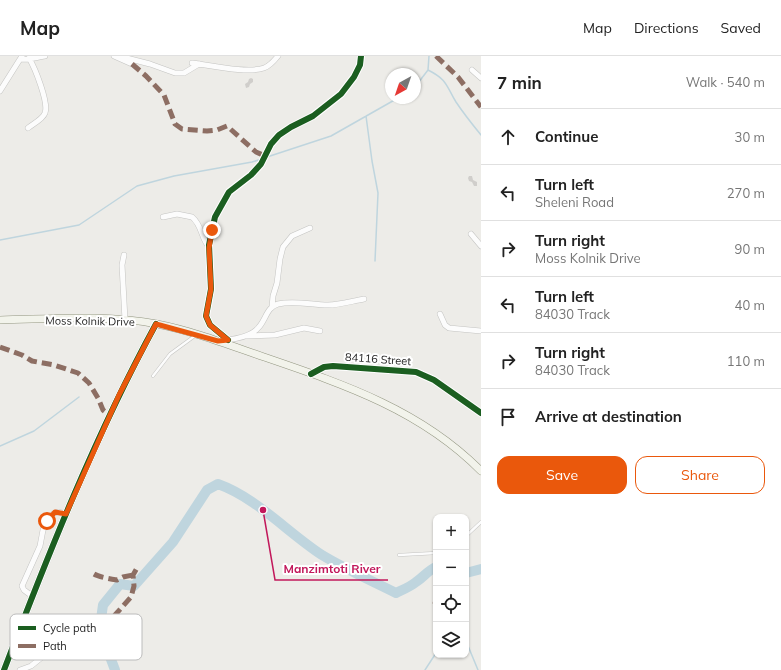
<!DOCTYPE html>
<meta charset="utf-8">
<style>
body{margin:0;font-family:Mulish,sans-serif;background:#f6f6f6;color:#222}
.controls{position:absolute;right:12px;bottom:12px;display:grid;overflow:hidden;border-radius:8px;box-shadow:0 1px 3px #0004}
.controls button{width:36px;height:36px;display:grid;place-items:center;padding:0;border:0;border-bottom:1px solid #e0e0e0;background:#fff;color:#222;font:20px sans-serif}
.compass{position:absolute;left:385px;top:12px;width:36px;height:36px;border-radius:50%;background:#fff;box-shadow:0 1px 3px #0004;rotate:220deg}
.stop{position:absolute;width:12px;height:12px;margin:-9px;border:3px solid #ea580c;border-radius:50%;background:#fff}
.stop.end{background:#ea580c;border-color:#fff;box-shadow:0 1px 4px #0008}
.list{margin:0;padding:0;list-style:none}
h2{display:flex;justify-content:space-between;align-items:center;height:52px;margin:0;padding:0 16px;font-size:17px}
h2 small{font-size:13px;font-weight:400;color:#767676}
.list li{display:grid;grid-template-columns:26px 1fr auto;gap:12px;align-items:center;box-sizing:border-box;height:56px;padding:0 16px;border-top:1px solid #e0e0e0}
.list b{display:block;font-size:15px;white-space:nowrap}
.list p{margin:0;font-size:13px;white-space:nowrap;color:#767676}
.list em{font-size:13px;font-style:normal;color:#767676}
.actions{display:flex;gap:8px;padding:12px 16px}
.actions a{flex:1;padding:9px 0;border:1px solid #ea580c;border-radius:12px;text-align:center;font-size:14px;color:#ea580c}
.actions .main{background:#ea580c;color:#fff}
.icon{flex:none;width:22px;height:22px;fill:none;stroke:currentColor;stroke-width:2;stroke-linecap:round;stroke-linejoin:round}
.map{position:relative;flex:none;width:481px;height:614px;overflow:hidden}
header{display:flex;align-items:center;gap:24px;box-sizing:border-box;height:56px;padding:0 20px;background:#fff;border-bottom:1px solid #e0e0e0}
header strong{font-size:19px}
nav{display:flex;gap:22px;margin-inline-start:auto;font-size:14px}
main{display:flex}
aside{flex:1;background:#fff}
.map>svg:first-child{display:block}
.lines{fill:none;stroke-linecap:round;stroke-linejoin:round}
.stream{stroke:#bfd5de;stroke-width:1.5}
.river{stroke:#bfd5de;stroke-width:10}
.building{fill:#d0cecb}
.service-casing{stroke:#c4c4c2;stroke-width:3.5}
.minor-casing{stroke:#c4c4c2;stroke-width:6}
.tertiary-casing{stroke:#c4c4c2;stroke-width:8}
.secondary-casing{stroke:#939681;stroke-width:8}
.service{stroke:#fcfcfc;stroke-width:2.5}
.minor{stroke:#fcfcfc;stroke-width:5}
.tertiary{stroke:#fcfcfc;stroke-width:7}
.secondary{stroke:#f2f3eb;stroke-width:7}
.quiet{stroke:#8d6e63;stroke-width:5;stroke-dasharray:10 5;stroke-linecap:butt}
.cycleway-casing{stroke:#fff;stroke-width:8}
.cycleway{stroke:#1b5e20;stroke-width:6}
.route{stroke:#ea580c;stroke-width:5}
.labels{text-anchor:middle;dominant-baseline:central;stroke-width:4;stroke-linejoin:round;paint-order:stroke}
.street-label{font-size:11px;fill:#1f1f1f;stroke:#fff}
.key{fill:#fff;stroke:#bcbcbc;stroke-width:1}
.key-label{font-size:11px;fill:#1f1f1f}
.leader{fill:none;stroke:#c2185b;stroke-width:1.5}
.callout-dot{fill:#c2185b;stroke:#fff;stroke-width:1.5}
.callout-label{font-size:12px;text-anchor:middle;font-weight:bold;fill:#c2185b;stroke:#fff;stroke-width:4;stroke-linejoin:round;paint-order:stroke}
</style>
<header>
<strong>Map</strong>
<nav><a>Map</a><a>Directions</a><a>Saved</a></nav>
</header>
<main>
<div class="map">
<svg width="481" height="614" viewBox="0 0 481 614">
<rect width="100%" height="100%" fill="#edece8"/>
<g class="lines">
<!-- stream -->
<path class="stream" d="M428,14C448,24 446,30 456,46C464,58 472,68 481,79
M415,31L428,14L429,0
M366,60L372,105L378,137L375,205
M267,101L331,80L398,42
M0,184L79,169L137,130L174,120L252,106L262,103
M0,390L34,375L79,341
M466,585L478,614
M425,614L436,597"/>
<!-- river -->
<path class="river" d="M466,517L481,513
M115,614L109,598L99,577L103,549L120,528L134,530L173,486L207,434L218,428C257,442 288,477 322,499C345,513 372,525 396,537C402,534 410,531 416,526C424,521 427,515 436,511"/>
</g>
<!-- building -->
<path class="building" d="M251,22L253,23V26L250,28L249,31L246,32L245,28L248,26L249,23Z
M469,120H472L473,124L477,126V130H474L472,126L469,125L468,122Z"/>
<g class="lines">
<!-- service casing -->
<g class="service-casing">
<path id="service" d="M153,320L170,298L196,279
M466,480L481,466
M399,499L436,497"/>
</g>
<!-- minor casing -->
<g class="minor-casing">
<path id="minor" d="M114,0L132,8
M119,0L150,8L175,17H184L199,8
M21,3C29,4 37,1 45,0
M192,7C209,9 248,18 264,12C270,10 274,5 278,0
M472,14L481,22
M0,35L22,0
M28,72C33,68 43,63 45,57C49,47 35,12 29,2
M163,161L177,158L192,161C202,169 201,182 209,191
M471,178L481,190
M124,199L122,209L125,264
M272,251L273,240L277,227L280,203L283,191L292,180L310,172
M440,258L445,269L449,272L481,275
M246,280L275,279L304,272L320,275
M225,284C236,283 252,280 259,271C266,263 267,251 278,248C294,244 312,249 328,249C340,249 352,245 364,243
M228,284L210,269L206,260L211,233L209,189L215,161L229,136L251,119L261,108L271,88L279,79L291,71L313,60L341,38L354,21L360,9L361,0
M311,318L324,311L333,310L416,316L434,324L481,357
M32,540L24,534L22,530L40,490L43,474L53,458L58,456L66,458
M20,614L31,610L57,589"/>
</g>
<!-- tertiary casing -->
<g class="tertiary-casing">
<path id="tertiary" d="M4,614C49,496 96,378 156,268"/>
</g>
<!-- secondary casing -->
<g class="secondary-casing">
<path id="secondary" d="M0,264C51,263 106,258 157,268C193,275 229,289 264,301C343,328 421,354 481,415"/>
</g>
<!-- service -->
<use href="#service" class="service"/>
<!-- minor -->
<use href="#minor" class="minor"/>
<!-- tertiary -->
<use href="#tertiary" class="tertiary"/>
<!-- secondary -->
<use href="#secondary" class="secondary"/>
<!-- quiet -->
<path class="quiet" d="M436,0L458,21L481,51
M132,8L146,20L164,39L175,68L182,73L207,75L217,74L227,70L256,96L265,100
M0,291L22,299L32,305L54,309L78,317L89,327L98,342L103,354L110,360
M94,518C99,521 111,523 117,524L123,521L133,519
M436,527V530
M435,548L436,543
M109,575L115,559L131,541L134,530L133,519L137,512"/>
<!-- cycleway casing -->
<g class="cycleway-casing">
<path id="cycleway" d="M228,284L210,269L206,260L211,233L209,189L215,161L229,136L251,119L261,108L271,88L279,79L291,71L313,60L341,38L354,21L360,9L361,0
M311,318L324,311L333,310L416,316L434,324L481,357
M4,614C49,496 96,378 156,268"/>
</g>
<!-- cycleway -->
<use href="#cycleway" class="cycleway"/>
</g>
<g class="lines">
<!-- route -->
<path class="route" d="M47,465L55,456L66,458L119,339L156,268L218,285L228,284L210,269L206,260L211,233L209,192L212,174"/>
</g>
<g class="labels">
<!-- street labels -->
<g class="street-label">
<text transform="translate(90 265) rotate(1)">Moss Kolnik Drive</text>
<text transform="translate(378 303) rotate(4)">84116 Street</text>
</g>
</g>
<!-- legend -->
<rect x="10" y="558" width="132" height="46" rx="6" class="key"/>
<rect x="18" y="570" width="18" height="4" fill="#1b5e20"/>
<rect x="18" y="588" width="18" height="4" fill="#8d6e63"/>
<g class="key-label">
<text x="43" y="576">Cycle path</text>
<text x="43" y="594">Path</text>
</g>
<!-- callouts -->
<path class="leader" d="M263 454L275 524H388"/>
<circle class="callout-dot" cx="263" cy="454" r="4"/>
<g class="callout-label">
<text x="332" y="517">Manzimtoti River</text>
</g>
</svg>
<div class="controls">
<button>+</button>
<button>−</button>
<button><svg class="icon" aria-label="locate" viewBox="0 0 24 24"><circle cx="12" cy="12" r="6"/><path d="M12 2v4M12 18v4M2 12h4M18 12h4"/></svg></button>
<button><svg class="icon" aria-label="layers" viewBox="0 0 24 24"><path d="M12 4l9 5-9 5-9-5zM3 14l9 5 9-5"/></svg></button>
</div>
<svg class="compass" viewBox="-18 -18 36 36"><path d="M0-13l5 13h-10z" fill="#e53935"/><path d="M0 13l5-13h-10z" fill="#767676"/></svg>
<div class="stop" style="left:47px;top:465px"></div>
<div class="stop end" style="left:212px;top:174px"></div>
</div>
<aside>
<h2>7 min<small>Walk · 540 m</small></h2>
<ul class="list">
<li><svg class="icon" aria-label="ahead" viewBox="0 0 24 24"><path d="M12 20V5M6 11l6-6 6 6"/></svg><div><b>Continue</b></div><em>30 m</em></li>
<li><svg class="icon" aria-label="left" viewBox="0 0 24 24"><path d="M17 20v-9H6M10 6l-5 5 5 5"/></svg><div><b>Turn left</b><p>Sheleni Road</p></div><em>270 m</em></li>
<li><svg class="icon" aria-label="right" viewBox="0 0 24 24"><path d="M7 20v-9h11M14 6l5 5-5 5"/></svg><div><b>Turn right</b><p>Moss Kolnik Drive</p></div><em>90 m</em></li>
<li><svg class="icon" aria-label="left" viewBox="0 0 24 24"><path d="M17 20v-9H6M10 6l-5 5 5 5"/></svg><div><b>Turn left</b><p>84030 Track</p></div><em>40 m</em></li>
<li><svg class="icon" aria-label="right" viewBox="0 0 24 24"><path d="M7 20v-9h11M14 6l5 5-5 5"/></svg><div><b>Turn right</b><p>84030 Track</p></div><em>110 m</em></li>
<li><svg class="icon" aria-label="arrive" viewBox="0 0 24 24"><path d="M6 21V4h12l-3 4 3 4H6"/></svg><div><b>Arrive at destination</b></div></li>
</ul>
<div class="actions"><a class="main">Save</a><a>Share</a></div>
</aside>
</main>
